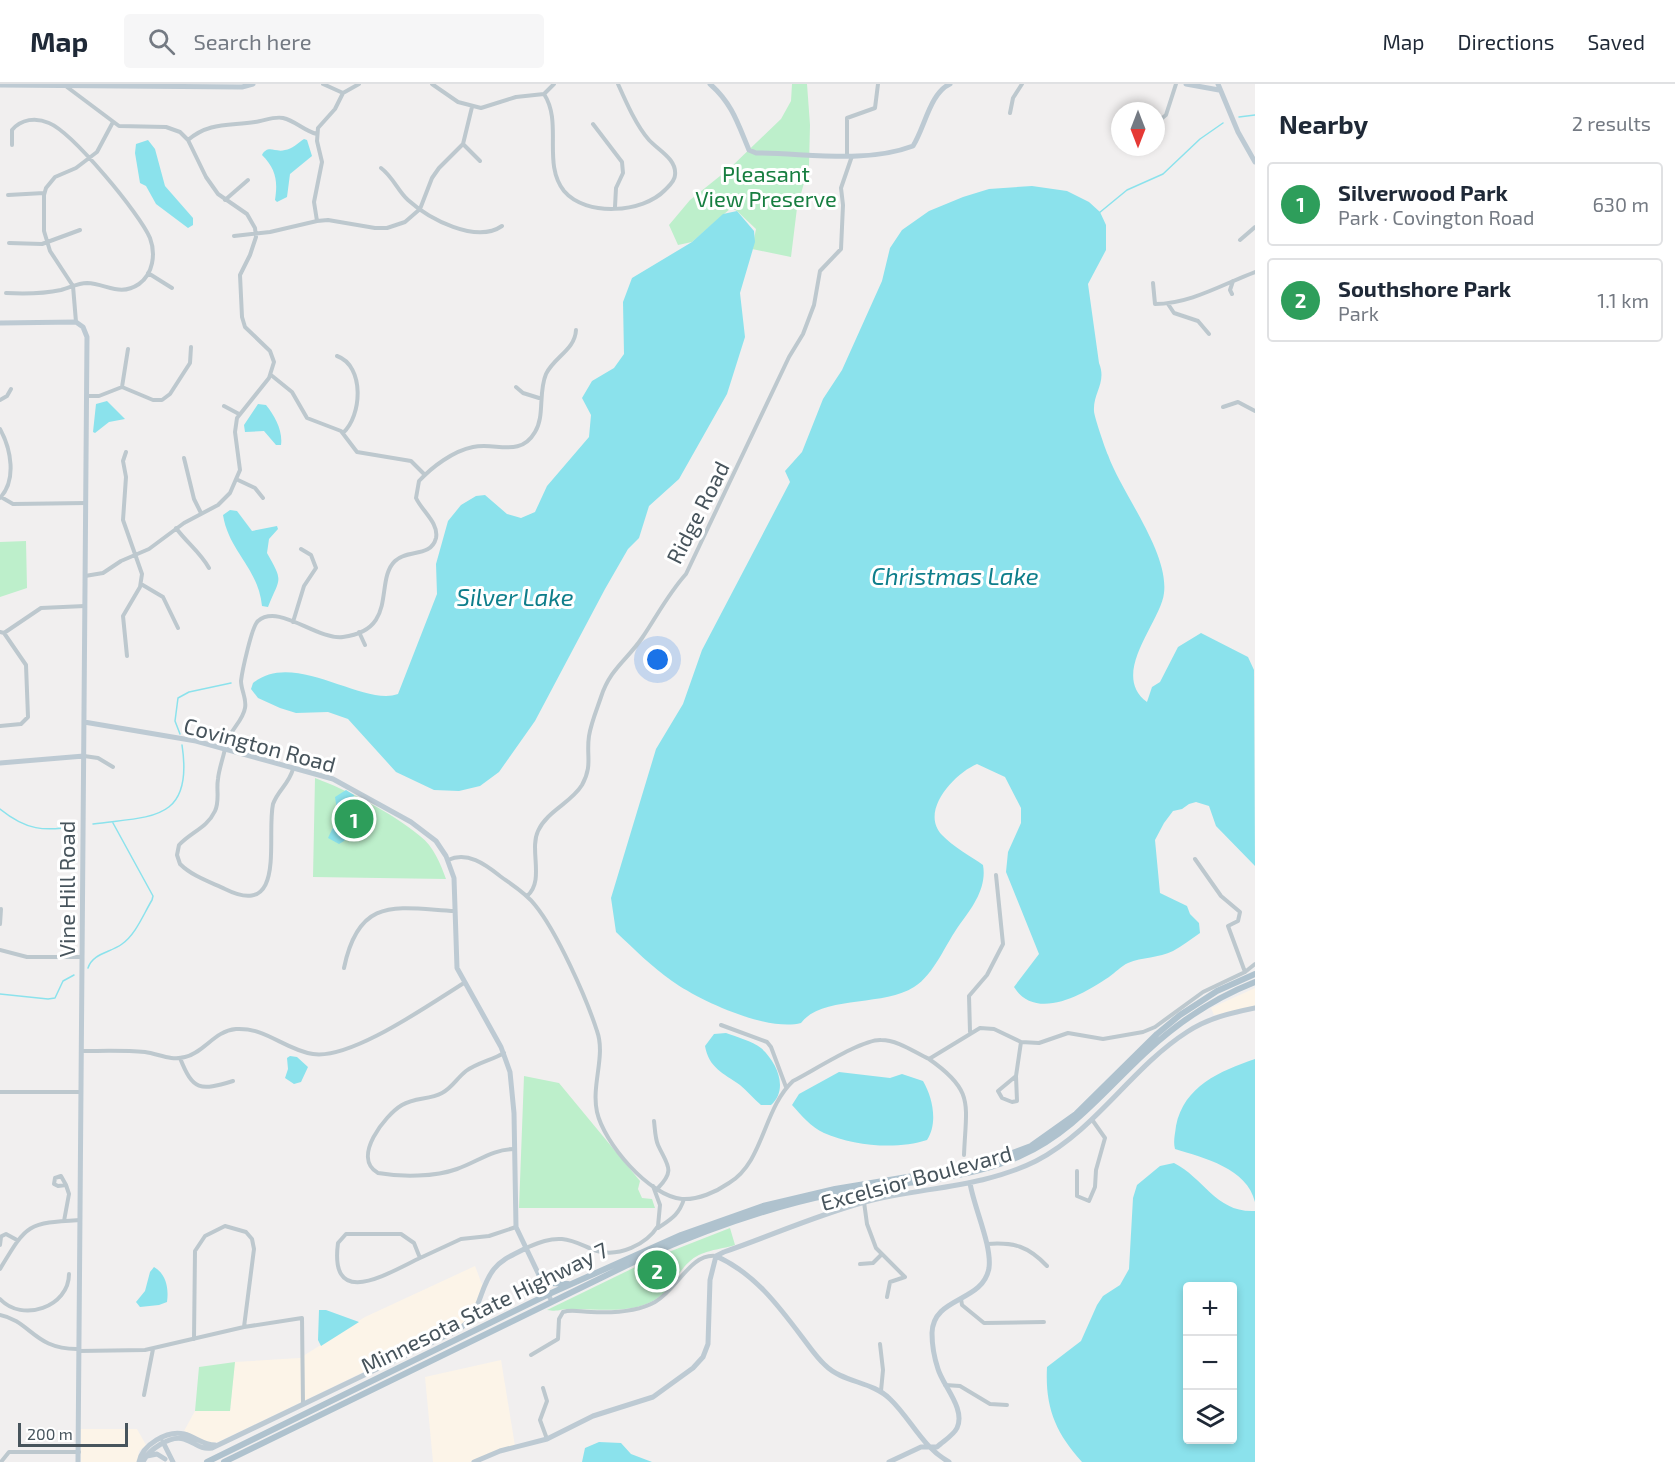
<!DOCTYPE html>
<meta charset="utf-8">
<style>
body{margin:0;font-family:"Exo 2",sans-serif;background:#f6f6f7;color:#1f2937}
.controls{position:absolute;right:18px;bottom:18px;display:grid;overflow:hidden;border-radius:6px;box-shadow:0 3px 9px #0003}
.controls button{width:54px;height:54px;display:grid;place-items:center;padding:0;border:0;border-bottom:2px solid #e0e1e3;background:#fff;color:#1f2937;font:30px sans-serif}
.compass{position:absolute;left:1111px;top:18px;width:54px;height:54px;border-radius:50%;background:#fff;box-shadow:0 3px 9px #0003;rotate:180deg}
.scale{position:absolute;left:18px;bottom:15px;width:110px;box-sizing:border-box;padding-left:6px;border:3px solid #47545c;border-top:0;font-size:16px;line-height:21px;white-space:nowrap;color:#47545c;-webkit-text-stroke:4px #fff;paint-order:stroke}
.you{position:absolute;left:658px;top:576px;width:21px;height:21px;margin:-15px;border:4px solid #fff;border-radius:50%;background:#1a73e8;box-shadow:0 0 0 9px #1a73e833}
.badge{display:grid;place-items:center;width:39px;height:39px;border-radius:50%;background:#1a85e0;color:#fff;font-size:20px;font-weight:700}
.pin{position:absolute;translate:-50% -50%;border:3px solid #fff;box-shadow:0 2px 6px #0006}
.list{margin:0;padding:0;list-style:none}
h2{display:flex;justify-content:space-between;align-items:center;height:78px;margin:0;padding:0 24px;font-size:26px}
h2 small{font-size:20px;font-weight:400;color:#747a83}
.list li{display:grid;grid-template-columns:39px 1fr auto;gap:18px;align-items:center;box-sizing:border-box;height:84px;margin:0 12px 12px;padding:0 12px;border:2px solid #e0e1e3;border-radius:6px}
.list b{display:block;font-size:22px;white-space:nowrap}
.list p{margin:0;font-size:20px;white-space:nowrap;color:#747a83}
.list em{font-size:20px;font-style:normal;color:#747a83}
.icon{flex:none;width:33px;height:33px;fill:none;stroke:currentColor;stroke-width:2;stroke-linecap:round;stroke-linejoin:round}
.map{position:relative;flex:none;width:1255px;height:1378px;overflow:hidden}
header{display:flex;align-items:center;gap:36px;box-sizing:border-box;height:84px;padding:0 30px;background:#fff;border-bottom:2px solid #e0e1e3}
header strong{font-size:28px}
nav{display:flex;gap:33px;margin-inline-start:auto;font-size:21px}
.search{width:420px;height:54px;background:#f6f6f7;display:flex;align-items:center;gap:15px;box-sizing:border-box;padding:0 21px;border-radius:6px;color:#747a83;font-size:22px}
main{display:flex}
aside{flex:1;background:#fff}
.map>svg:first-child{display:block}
.commercial{fill:#fcf4e8}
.green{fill:#bdefcb}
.water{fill:#8be2ec;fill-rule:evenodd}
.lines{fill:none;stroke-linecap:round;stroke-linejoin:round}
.stream{stroke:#8be2ec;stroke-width:1.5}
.street{stroke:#bdc8ce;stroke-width:4}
.secondary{stroke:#bdcad3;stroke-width:5}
.primary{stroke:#afc2ce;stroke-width:6}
.labels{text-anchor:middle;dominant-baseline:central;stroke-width:6;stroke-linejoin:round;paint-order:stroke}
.park-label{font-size:22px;fill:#177e40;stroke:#fff}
.street-label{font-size:22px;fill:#47545c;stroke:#fff}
.water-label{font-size:24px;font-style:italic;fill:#0e7e8b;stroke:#fff}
</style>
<header>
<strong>Map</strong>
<div class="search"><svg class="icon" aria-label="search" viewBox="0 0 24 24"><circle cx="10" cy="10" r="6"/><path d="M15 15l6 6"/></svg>Search here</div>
<nav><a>Map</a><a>Directions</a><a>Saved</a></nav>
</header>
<main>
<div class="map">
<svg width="1255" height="1378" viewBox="0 0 1255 1378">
<rect width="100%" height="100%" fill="#f1efef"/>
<!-- commercial -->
<path class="commercial" d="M1255,904V922L1214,931L1211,924Z
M475,1182L483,1203L472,1231L459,1242L218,1358L209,1359L184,1347L195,1327H230L235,1278L300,1274L365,1233Z
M501,1276L515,1362L470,1378H433L425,1293Z
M81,1345H137L146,1361L139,1367L138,1378H81Z"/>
<!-- green -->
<path class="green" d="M792,0H807L810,41L809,81L797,124L791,173L752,165L756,145L737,127L731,124L692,158L678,161L669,141L690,116L730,84L781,35L791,17Z
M26,457L27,504L0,513V458Z
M315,694C347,706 393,729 420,752C434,763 440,779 446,795L313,793Z
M524,992L559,999L640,1097L638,1105L642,1114L652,1115L655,1124H519Z
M730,1144L735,1161C719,1166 701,1166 689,1178C677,1189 672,1204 659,1213C633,1232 598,1224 569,1225C559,1225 559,1228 547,1226L656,1173Z
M235,1278L230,1327H195L199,1283Z"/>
<!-- water -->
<path class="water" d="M304,55L307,56L312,72L290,90L287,113L277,118L275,116C278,97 276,85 262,71C268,60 275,69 285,66C292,65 298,59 304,55Z
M148,56L155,65L165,102L193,134V141L188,144L156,120L146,102L140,99L135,69L136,60Z
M1032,102L1067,107L1089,118L1100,128L1106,141V166L1088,200L1099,279C1107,299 1093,308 1094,327C1094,332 1105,364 1108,371C1122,410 1169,468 1164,509C1161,538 1109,590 1147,618L1152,603L1160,598L1178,563L1201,549L1248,573L1254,586L1255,782L1216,742L1209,722L1196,718L1189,720L1182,725L1173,727L1164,739L1155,756L1160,809L1187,822L1190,830L1199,839L1200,849C1191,855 1182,862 1173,867C1159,874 1142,873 1128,879C1121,882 1115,889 1109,893C1084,910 1036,938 1014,903L1039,870L1006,788L1008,768L1021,739V724L1005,693L977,680C955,689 919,727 942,751C952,762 972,773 983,781C987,803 973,823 960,840C946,859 934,891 914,903C883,923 822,911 801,939C768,948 700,917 672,897C652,883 634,865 616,848L611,814L656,665L683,620L702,566L790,398L785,387L802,368L823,315L842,286L882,197L890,164L902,146L929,127L963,113L989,105Z
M737,127L754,147L755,158L740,209L745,253L727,310L679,395L649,422L639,454L628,465L605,505L535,637L499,688L480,702L459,707L434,706L396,688L348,635L328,628L296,629L280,624L258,614L251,605L253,599C294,565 363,623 398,610L437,510L436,480L448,437L461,421L476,412L485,411L507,430L521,434L535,428L547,402L589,353L591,331L582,314L592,297L614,284L624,270L623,218L632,194L692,158L723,130Z
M107,317L125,335L109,338L95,349L93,348L96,320Z
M258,320L266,321C275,332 283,347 281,361H276L264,347L245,348L244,341Z
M230,426L237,427L252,447L277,442L278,445L269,455L267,469C284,499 280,493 268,523L262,522C258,483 229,468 223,431Z
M346,706L354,711C351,731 361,748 339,760L328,754L338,733L335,713Z
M726,949C737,953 752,957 761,964C777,978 789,1005 771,1021H761C754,1015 747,1007 740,1001C723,989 709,984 705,962L714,950Z
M290,972L297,973L308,983L301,998L294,1000L285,994L288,985L287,974Z
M1255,975V1118C1247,1084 1204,1074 1175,1065C1173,1057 1175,1051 1176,1042C1184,1002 1220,987 1255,975Z
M839,988L890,994L902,990L923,997C933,1014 938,1039 927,1056C897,1066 853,1062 824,1049C811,1043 801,1031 792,1021L799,1010Z
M1174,1079C1204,1094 1216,1129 1255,1127V1378H1082C1055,1348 1045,1323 1047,1283L1081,1257L1097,1221L1103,1212L1120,1201L1129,1185L1133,1114L1137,1101L1160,1082ZM1188,1202H1232V1356H1188Z
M154,1183C166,1190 169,1204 167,1218L159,1221L140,1223L136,1218L145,1207L150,1188Z
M319,1226H326L359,1238L321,1262L318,1256Z
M599,1358L621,1359L631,1370L652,1378H582L585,1364Z"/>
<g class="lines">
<!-- stream -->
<path class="stream" d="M1239,33L1255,31
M1099,129L1127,106L1163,90L1200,55L1223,39
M180,650L175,637L178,614L189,608L231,599
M0,725C26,746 44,748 76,742
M93,740C149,732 194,739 182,661
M88,884C93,869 110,869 122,860C136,850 143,831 152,816L153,812L113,739
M0,910L48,915L55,914L63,897L74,891"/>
<!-- street -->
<path class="street" d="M323,0L343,9
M432,0L458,18L481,24L516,13L544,10L554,0
M67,3L119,42L166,43L180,48L188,56L206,93L218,110L247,130L255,144L256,153L250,171L240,191L242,233L245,243L270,267L274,278L269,294L237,334L235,348L240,386L230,409L218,421L184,439L149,465L121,477L103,489L85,492
M544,10C563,39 542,79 564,107C586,133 643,129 665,106C669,102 675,97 675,91C677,75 658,66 649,56C636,41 626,18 618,0
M1010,29L1013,14L1022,0
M1156,39L1166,31L1176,0
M593,40L622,78L623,89L616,104L615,123
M188,56C209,38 229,42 255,38C264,37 274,32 283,34C296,37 304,47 317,50
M463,60L480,77
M847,71V34L875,24L878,0
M381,84C393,93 398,107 408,116C429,135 476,160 502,142
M8,111L44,109
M225,116L248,96
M317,137L314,118L322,78L317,57L318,44L335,25L343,9L359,0
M234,152L270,148L317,137L328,136L375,144H387L405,138L420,125L432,94L439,84L463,60L472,23
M1240,156L1255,143
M9,159L42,160L80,146
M148,189L172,204
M1153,199L1155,220C1190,220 1223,200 1255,188
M6,209C25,210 42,210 61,206C69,204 78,199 87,199C107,200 120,213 139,200C153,190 156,170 150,154C140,130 73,49 49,39C36,33 21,35 12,46V61
M1232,210L1230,206L1233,197
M1168,220L1174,229L1198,237L1209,250
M76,238L73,202L50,167L44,147V111L46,104L55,93L76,84L97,68L113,38
M337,272C365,282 362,332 343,349
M271,291L292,308L307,334L341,347L357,368L411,377L425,391
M122,303L128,265
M516,303L523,309L539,314
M87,312H99L122,303L153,316H162L170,310L190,279L191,263
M0,316L7,312L11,305
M224,322L239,330
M1223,323L1238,318L1255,327
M0,345C11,365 17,396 0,414
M126,368L123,377L126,393L123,436L142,490L140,503L123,532L127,572
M184,374L194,415L201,429
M238,396L255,404L263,414
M1,413L13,420L86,419
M176,444C187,459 200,468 209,484
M141,500L163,513L178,544
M293,538L304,502L316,484L311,471L301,465
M0,548L4,549L41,524L85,522
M359,548L365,561
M0,642L21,640L28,633L26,581L4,549
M84,672L98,674L113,683
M293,685C289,700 278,706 273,720C266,753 287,836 225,805C210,798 192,792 180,780L177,771L179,761C191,748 207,744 215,727C220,716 216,706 218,695C219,684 224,672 226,660C230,646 243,637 245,624C247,615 241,606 241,597C242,588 252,541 258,537C279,519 316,556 343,553C399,546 374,497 395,477C407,465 431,474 436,454C439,439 422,427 416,414L419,397C432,383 453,367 473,363C496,358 520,374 535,348C545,332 538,309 546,290C554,273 575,266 576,246
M1195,775L1221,812L1240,828L1238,837L1228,842L1245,888
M448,776C467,767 485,780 500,792C512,801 526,809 535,821C557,848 586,913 597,947C606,972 591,1001 597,1028C604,1059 649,1112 682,1115C698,1116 716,1108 729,1099C764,1078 763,1025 793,997C813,987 862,955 881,956C898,956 914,968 929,975L980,944L994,945L1021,958L1039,959L1068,949L1103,955L1143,948L1155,943L1203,908L1245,888L1255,880
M527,812C545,797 529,766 538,747C547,727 571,719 582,701C593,681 586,672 589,652C591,639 597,625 601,613C610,585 627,576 642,554C657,532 668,510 686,490L789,273L803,250L814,221L820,187L841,165L843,121L841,104L852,72
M0,840L1,825
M0,866L27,873H82
M344,884C359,811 397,824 455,827
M721,941L767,958L771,963L786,1003
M970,948L969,912L987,891L1003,860L996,791
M81,967C102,967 124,966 145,968C159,970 171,977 185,973C205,968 214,947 236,945C266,943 285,966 313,970C351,976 430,920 464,899
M504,969C492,976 477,979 466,987C457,994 452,1004 442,1009C429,1016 415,1013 402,1021C385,1031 351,1074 378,1089C401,1093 435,1093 457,1085C477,1078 493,1065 514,1065
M180,974C193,1007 200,1007 233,997
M929,975C975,1007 966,1020 964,1071
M1016,992L1017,1017L1012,1018L1002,1014L998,1007Z
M1016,992L1021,958
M0,1008H81
M654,1037C655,1045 655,1054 658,1061C667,1081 676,1086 658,1104
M1077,1087V1112L1089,1117L1095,1103L1096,1086L1105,1054L1093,1037
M864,1118L867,1140L876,1164L905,1193L890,1198L887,1213
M64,1137L69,1110L66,1101L58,1102L54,1100L55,1094L61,1092L66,1101
M658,1144C671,1135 679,1131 684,1115
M346,1150H401L414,1159L420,1174C388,1189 329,1227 338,1159Z
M0,1153L6,1150L17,1156
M987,1160C1014,1158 1028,1162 1047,1182
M0,1161L1,1153
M526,1164C538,1159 549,1154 562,1155C575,1156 585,1163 597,1167C619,1173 646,1161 658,1142L660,1121L653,1102
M420,1174L461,1155L489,1152L516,1143
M860,1180L873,1179L881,1171
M0,1185C27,1140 27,1139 80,1136
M0,1215C22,1239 69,1223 69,1190
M961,1215L962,1221L984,1239L1044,1238
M0,1231C31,1237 34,1266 79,1265
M194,1255L195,1167L205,1152L225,1142L246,1148L252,1155L254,1165L244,1243
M880,1260L883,1286L881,1307
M79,1267L145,1266L244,1243L302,1234L303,1320
M531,1271L558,1255L559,1235L563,1228C572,1225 581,1228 591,1228C611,1229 637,1228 655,1218C678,1205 690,1169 716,1172
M945,1301L960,1302L990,1320L1007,1321
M543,1304L547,1317L540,1336L547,1355
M144,1311L153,1265
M1,1378L9,1368H79"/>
<!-- secondary -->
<path class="secondary" d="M710,0C732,19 738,40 749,66L756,69C807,69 865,80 913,62C925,43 930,9 950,0
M1186,0L1219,6
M1218,0L1238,48L1255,78
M0,1L242,3L253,0
M0,239L76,238L83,243L87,253L78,1378
M84,638L196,657L333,695L411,738L436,757L446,772L454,794L457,884L501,963L510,988L514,1029L516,1143L550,1214
M0,679L84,672
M716,1172C754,1189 778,1221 802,1253C809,1262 816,1273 825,1281C843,1299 872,1297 890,1315C911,1335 922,1363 949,1378
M163,1358L173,1378
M147,1372L157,1370L165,1375
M139,1378C142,1361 167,1346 184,1350C196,1353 203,1361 215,1361
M143,1378C148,1366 170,1351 184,1355C195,1358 199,1366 212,1364L458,1246C482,1230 478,1205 494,1185C503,1174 515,1170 526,1164
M474,1378L500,1367L547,1355L593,1332L653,1313L693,1284L703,1273L708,1260L710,1196L716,1172L724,1168C770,1152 817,1131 865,1118C922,1103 982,1104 1036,1077C1097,1045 1131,984 1187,948C1208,934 1231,929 1255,924
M889,1378L921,1363H937C943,1357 953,1352 957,1344C966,1325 943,1302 938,1285C934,1273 932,1261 932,1249C933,1212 983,1219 989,1184C992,1161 974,1124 970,1099"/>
<!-- primary -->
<path class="primary" d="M540,1191L551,1199L568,1200
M207,1378L549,1210L681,1151L763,1122L835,1105L980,1081L1031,1062L1076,1030L1157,950L1180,931L1217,907L1255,890
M224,1378L648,1171C708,1145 768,1123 833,1110C894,1098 962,1098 1020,1072C1072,1049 1104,1007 1145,969C1177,939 1214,914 1255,898"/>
</g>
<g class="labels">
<!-- park labels -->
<g class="park-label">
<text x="766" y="89">Pleasant<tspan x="766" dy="25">View Preserve</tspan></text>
</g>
<!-- street labels -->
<g class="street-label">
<text transform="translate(697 428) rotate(-63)">Ridge Road</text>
<text transform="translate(260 660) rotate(15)">Covington Road</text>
<text transform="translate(66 805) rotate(-90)">Vine Hill Road</text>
<text transform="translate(916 1093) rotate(-15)">Excelsior Boulevard</text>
<text transform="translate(484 1223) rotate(-26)">Minnesota State Highway 7</text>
</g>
<!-- water labels -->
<g class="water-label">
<text x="955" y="491">Christmas Lake</text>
<text x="515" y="512">Silver Lake</text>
</g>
</g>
</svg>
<div class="controls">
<button>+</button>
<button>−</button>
<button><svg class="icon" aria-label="layers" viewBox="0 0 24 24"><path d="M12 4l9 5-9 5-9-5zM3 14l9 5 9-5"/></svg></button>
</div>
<svg class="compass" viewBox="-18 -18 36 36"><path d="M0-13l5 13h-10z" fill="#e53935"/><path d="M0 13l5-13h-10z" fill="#747a83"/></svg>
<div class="scale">200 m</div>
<div class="you"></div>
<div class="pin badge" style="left:354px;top:735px;background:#2e9e5b">1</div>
<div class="pin badge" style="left:657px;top:1186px;background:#2e9e5b">2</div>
</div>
<aside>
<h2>Nearby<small>2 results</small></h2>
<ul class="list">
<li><span class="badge" style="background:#2e9e5b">1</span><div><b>Silverwood Park</b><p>Park · Covington Road</p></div><em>630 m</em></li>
<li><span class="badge" style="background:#2e9e5b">2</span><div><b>Southshore Park</b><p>Park</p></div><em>1.1 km</em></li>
</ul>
</aside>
</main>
